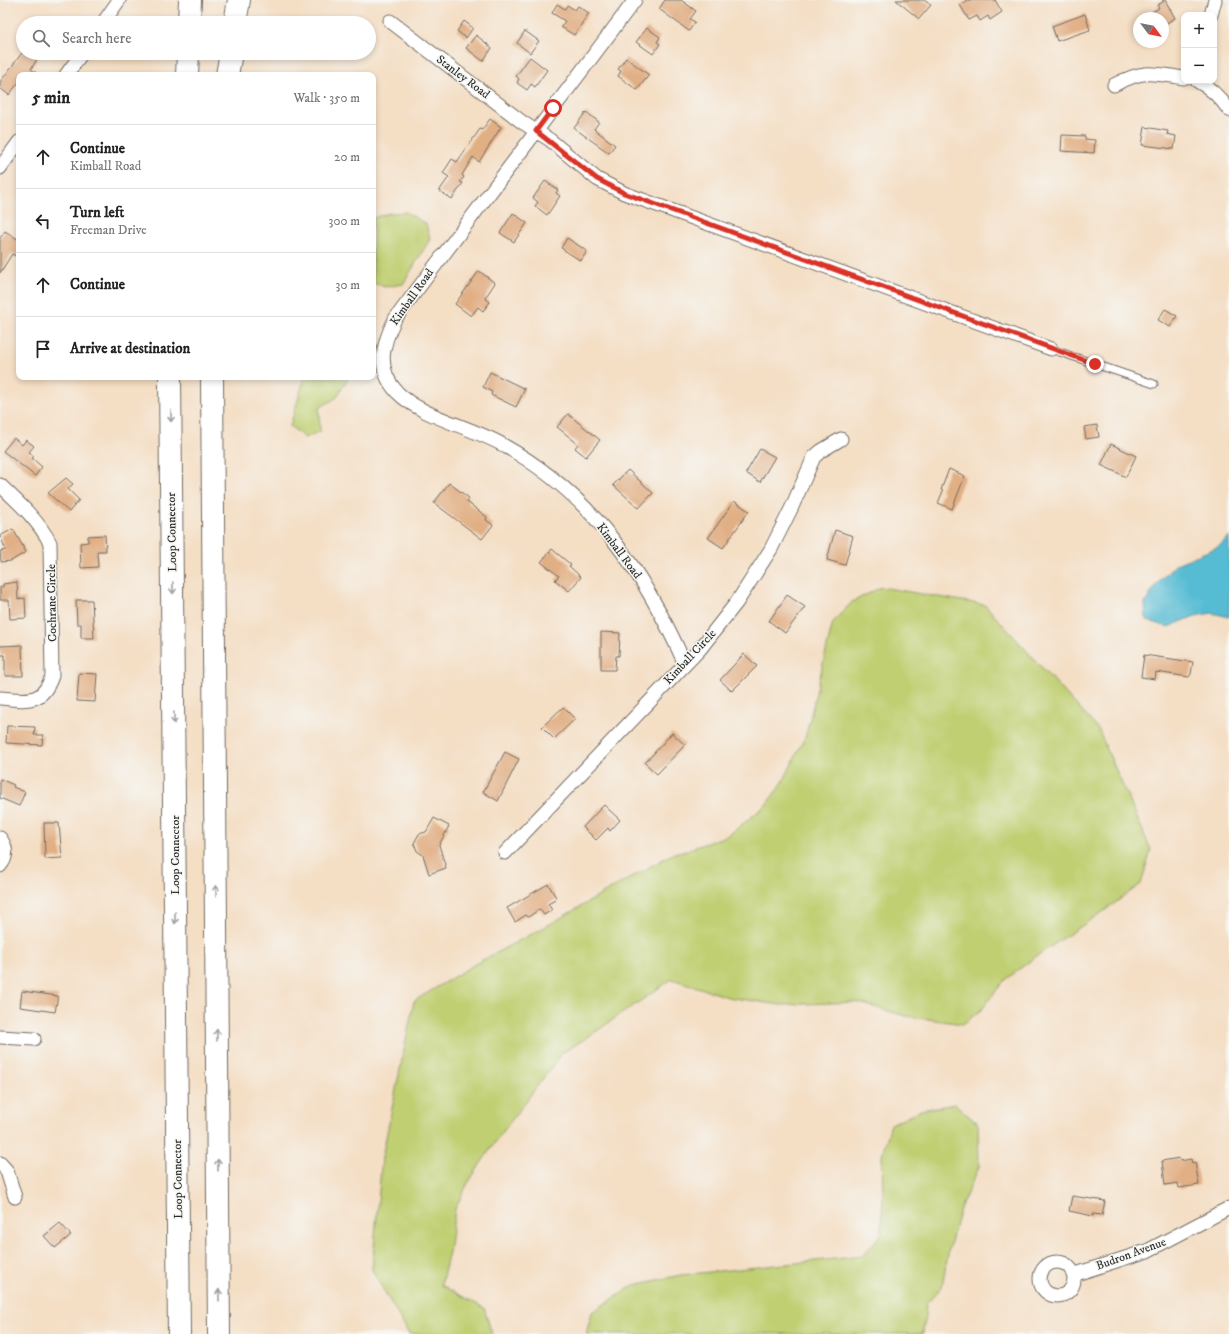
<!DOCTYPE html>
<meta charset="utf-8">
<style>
body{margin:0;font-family:"IM FELL DW Pica",serif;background:#f6f6f6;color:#222}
.controls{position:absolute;right:12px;top:12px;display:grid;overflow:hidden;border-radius:8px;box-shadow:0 2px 6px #0003}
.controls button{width:36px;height:36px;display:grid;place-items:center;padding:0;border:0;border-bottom:1px solid #e0e0e0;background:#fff;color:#222;font:20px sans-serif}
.compass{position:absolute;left:1133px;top:12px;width:36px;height:36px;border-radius:50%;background:#fff;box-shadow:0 2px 6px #0003;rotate:122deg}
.stop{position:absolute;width:12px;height:12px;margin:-9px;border:3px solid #d93025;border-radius:50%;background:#fff}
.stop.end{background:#d93025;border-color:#fff;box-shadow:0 1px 4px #0008}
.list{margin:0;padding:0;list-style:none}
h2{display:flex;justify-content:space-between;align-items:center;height:52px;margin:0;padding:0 16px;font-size:17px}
h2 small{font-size:13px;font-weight:400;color:#767676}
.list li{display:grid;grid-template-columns:26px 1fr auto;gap:12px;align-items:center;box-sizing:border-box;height:64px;padding:0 16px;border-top:1px solid #e0e0e0}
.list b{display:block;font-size:15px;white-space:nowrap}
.list p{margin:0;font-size:13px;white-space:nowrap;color:#767676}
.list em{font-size:13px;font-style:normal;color:#767676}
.icon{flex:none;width:22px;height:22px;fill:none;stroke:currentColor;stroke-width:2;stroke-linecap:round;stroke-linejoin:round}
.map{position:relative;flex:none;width:1229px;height:1334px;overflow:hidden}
.search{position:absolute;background:#fff;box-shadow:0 2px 6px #0003;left:16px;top:16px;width:360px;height:44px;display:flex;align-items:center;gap:10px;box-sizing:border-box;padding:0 14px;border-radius:22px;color:#767676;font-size:15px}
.panel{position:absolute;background:#fff;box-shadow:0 2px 6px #0003;left:16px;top:72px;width:360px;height:308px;border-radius:8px}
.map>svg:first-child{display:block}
.green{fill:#bfcf71;stroke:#757d4e}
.water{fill:#56bcd3;stroke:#40747f}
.building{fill:#e1af84}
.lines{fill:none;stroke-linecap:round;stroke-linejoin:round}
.lane-casing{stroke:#716a61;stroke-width:9}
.street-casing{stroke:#716a61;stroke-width:15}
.highway-casing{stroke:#716a61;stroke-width:24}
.lane{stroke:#fff;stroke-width:7}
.street{stroke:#fff;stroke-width:13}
.highway{stroke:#fff;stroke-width:22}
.oneway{stroke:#a0a0a0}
.route{stroke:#d93025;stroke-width:5}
.labels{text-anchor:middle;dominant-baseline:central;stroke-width:3;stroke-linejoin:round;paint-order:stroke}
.street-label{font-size:12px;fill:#2b2b2b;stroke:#f6f6f2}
</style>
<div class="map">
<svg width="1229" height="1334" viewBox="0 0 1229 1334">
<rect width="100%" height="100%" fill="#f6f6f2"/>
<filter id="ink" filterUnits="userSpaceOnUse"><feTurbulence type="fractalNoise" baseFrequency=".025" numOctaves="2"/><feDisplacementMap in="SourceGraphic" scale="8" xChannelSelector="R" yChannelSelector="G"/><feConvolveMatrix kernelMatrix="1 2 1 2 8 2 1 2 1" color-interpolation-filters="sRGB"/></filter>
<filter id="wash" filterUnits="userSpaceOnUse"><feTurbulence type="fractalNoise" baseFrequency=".012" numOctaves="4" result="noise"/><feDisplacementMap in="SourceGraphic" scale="16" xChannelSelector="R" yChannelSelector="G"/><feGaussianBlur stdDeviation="0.9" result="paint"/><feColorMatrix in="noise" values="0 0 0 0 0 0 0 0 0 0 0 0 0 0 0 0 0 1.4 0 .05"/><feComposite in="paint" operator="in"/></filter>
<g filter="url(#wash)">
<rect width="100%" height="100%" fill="#f4dec4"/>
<!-- green -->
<path class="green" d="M406,212L426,224L430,239L403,284L385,287L373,283V218L390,213Z
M307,377H349L336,398L319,408L320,431L305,438L290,426L304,380Z
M881,587L985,605L1098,729L1151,850L1141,884L1104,911L1035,957L1003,982L981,1010L963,1024L906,1016L856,1002L780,1005L728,997L672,979L588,1037L562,1053L493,1145L468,1183L455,1209L449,1252L441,1285L484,1308L492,1334H409L372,1270L382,1157L414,1001L475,964L543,928L674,853L687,850L729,835L766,805L783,782L806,735L833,622L852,602Z
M955,1104L978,1124L979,1167L960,1209L949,1249L942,1287L926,1304L923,1334H586L592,1312L634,1285L681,1275L863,1256L881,1234L883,1194L882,1155L891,1124L921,1110Z"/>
<!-- water -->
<path class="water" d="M1229,537V617L1212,613L1195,616L1168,627L1146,620L1145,603L1157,584L1176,564L1218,547Z"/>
<g id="blocks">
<!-- building -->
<path class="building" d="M665,0H681L696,11L690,19L695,22L689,31L659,9Z
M896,0H924L931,5L919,19Z
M968,0H995L1002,12L990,20L988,16L980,21L977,16L969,20L960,5Z
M1163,0H1165L1175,18L1163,25V18H1141L1159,8L1157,5L1163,2Z
M557,4L565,9L567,5L575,10L578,6L589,13L574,35L561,27L565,21L552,13Z
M1085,14L1090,30L1057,41L1052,26Z
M464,21L473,28L466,38L457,31Z
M647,28L660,37L657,42L660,44L653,54L636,42Z
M525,31L539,41L530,53L517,43Z
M476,35L492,48L483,61L466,48Z
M22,53H41L31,69L39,75H19V82L9,95L0,88V82Z
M530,57L547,70L535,87L531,84L527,90L517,83L519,79L516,76Z
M626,58L649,75L637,90L618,76L621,71L618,69Z
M586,112L599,122L594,129L615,145L609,153L574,128Z
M490,119L501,127L479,162L473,157L462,175L464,177L460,182L463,183L452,199L439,191L449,177L443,173L452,159L457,162L480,129L482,130Z
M1145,127L1168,131L1167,134L1176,136L1174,149L1142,145Z
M1062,135L1085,136V139L1095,140L1094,153L1061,151Z
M545,181L558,190L556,193L560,196L547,215L535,206L538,202L533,198Z
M513,213L527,223L514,242L500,233Z
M5,231L19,240V258L12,254L0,273V238Z
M567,238L587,251L581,261L561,248Z
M479,271L495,283L485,298L490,302L483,311L478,307L471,316L455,304Z
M1165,309L1177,316L1170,327L1158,320Z
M490,372L525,389L516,407L491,395L492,392L483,387Z
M568,414L600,440L586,457L575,448L578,444L557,427Z
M1097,425L1099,437L1086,439L1084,427Z
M14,438L22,445L26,440L34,446L29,452L34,456L32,458L42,467L35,476L3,451Z
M1111,444L1136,456L1126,477L1101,465Z
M760,449L775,457L760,482L746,473Z
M949,469L965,476L952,509L938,503L943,491L941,490Z
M628,470L653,493L639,508L613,485Z
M66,478L73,484L68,489L79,500L69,512L48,493Z
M449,483L469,498L467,502L487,517L486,520L493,525L482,539L434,503Z
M734,501L749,511L723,548L708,538Z
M13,529L26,552L11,561L1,562L0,551L6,550L0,536Z
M835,530L853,536L845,565L827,560Z
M105,535L106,551H97L98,567L81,568L80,543L88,542V536Z
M552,549L571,565L569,566L581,577L569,591L555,580L559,576L541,562Z
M17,582L18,599L25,598L26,618L10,619L9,600H0V587H3V584Z
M787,595L805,607L785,633L769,621Z
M76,600H92L94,638H81V624H77Z
M601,632L620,633L619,656H616L615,670H601Z
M22,645L23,676H5V655H0V646Z
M744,654L757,666L732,691L720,680Z
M1144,655L1193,662L1191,674L1189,677L1156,672L1155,679L1141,677Z
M79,673L97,674L95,702L77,701Z
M563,707L575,719L554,739L542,727Z
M7,726L35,727L34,735H43L42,745L6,743Z
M672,733L685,745L657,774L645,763Z
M505,752L519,759L498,801L483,792Z
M0,779L14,785L13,787L25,792L19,806L0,798Z
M604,805L620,820L610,831L608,828L596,840L583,827Z
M434,818L449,826L439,845L446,868L429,874L423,855L417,851L414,843L419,834L426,832Z
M44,823H59L62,858L45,859Z
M548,884L557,899L548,904L552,910L544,915L540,909L528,917L526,915L515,922L507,908Z
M22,991L58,996L55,1012L20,1007Z
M1179,1158L1180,1161L1191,1159L1192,1163L1195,1162L1199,1185L1179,1188L1178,1183L1165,1185L1162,1161Z
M1072,1196L1105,1201L1102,1215L1093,1214V1216L1069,1211Z
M60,1223L71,1235L55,1248L44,1236Z"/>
</g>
</g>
<g filter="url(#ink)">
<use href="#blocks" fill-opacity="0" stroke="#716a61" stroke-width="1"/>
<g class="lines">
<!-- lane casing -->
<g class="lane-casing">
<path id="lane" d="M1051,349L1154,384"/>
</g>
<!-- street casing -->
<g class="street-casing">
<path id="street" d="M635,0L395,319C382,345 376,369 397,392C421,417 472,427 503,445C593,495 644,572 685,664
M1211,15L1215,0
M390,21L522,122L550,140L597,179L624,193L1051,349
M103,23L119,0
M66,75L82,53
M1197,81C1211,88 1220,97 1229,110
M1114,85C1144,69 1152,73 1184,78
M0,168L19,142
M0,485C18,502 39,521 50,543L52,676C42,705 27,700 0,698
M0,838C7,847 8,857 0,866
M505,853L700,649L737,602L771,549L791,509L814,457L821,451L841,439
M0,1037L34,1039
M0,1163L7,1171L15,1197
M1040 1279a17 17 0 1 1 34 0a17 17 0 1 1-34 0Z
M1073,1275L1147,1251L1229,1208"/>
</g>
<!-- highway casing -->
<g class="highway-casing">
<path id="highway" d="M189,23L190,0
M235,23L239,0
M187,75L188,53
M227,75L231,53
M170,377L179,1334
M212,377L219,1334"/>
</g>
<!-- lane -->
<use href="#lane" class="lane"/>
<!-- street -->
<use href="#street" class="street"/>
<!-- highway -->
<use href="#highway" class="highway"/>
</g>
<!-- one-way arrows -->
<defs><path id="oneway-shaft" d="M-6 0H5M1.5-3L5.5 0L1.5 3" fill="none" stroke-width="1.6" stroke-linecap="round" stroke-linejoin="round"/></defs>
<g class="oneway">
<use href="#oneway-shaft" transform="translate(171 416) rotate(90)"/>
<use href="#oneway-shaft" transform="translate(173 588) rotate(89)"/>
<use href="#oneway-shaft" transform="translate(174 718) rotate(89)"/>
<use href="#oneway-shaft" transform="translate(216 891) rotate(-91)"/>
<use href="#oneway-shaft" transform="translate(175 918) rotate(90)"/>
<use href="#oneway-shaft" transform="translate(217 1035) rotate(-90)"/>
<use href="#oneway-shaft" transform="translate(218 1165) rotate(-91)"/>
<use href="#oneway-shaft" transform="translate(219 1295) rotate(-90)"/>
</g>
</g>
<g class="lines" filter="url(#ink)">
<!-- route -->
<path class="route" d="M553,108L536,131L597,179L624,193L1095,364"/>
</g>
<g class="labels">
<!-- street labels -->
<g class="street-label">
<text transform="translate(463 77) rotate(37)">Stanley Road</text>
<text transform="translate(412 297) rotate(-55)">Kimball Road</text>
<text transform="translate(172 532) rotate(-91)">Loop Connector</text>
<text transform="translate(619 551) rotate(53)">Kimball Road</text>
<text transform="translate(52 603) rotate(-91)">Cochrane Circle</text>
<text transform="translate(690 657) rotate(-47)">Kimball Circle</text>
<text transform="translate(175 855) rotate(-90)">Loop Connector</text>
<text transform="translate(178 1179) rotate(-91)">Loop Connector</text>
<text transform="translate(1131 1254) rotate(-20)">Budron Avenue</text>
</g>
</g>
</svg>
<div class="controls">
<button>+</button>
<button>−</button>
</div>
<svg class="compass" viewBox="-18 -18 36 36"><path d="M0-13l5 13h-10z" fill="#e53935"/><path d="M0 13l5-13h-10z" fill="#767676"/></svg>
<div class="stop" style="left:553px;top:108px"></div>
<div class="stop end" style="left:1095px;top:364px"></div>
<div class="search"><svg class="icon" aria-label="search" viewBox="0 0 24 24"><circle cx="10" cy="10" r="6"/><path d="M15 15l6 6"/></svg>Search here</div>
<section class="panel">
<h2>5 min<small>Walk · 350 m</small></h2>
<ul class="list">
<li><svg class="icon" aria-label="ahead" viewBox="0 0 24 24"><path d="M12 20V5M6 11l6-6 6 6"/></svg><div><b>Continue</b><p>Kimball Road</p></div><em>20 m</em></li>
<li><svg class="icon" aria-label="left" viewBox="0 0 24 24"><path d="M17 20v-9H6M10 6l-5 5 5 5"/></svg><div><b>Turn left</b><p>Freeman Drive</p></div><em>300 m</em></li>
<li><svg class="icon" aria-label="ahead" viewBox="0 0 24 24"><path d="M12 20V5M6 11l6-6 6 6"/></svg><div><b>Continue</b></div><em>30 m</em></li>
<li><svg class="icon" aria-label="arrive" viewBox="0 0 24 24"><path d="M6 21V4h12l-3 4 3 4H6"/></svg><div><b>Arrive at destination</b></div></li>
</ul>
</section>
</div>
